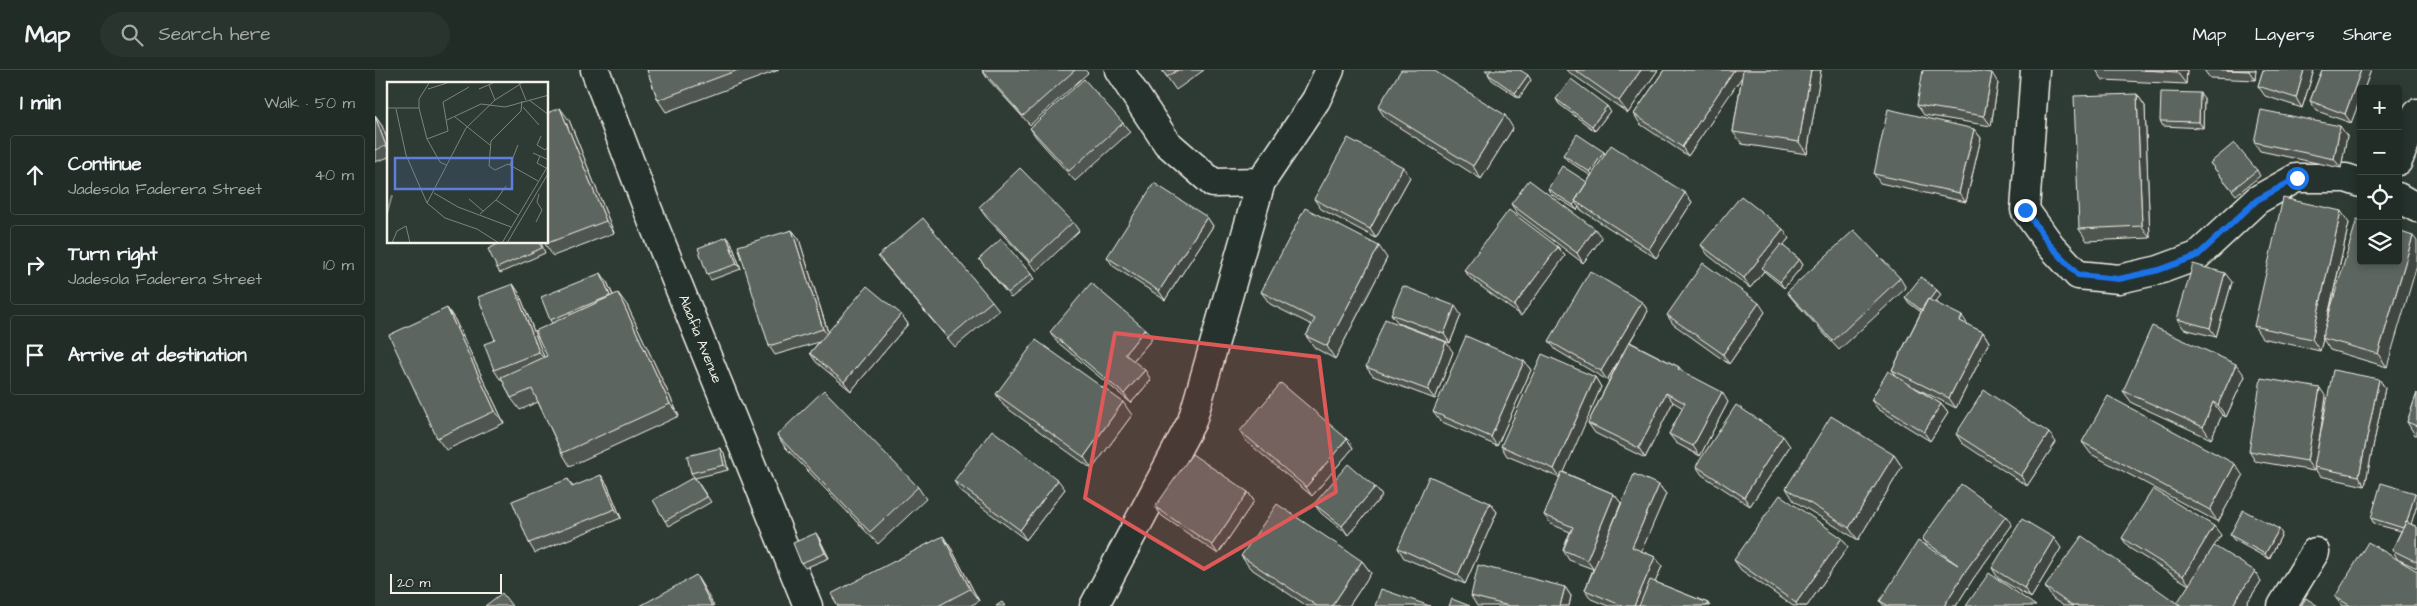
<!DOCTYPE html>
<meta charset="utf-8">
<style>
body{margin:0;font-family:"Architects Daughter",sans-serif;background:#2a342f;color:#f1f3f6}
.controls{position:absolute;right:15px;top:15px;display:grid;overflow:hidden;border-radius:5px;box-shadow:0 2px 8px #0003}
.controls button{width:45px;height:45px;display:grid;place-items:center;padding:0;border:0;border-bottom:1px solid #3f4844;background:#222c27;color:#f1f3f6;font:25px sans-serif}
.scale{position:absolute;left:15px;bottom:12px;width:112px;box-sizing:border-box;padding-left:5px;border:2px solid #f4f1e8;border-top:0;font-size:14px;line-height:18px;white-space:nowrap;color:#f4f1e8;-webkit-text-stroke:4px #26332d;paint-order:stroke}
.stop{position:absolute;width:15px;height:15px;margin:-11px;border:4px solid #1a73e8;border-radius:50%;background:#fff}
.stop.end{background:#1a73e8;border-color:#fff;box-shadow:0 1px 5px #0008}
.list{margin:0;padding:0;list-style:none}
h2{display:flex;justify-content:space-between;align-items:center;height:65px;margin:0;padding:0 20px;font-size:21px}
h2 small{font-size:16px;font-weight:400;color:#a2a7a7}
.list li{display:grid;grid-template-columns:32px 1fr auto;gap:15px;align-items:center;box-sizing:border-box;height:80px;margin:0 10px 10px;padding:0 10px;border:1px solid #3f4844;border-radius:5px}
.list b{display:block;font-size:19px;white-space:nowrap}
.list p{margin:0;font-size:16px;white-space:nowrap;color:#a2a7a7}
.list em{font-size:16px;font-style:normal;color:#a2a7a7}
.icon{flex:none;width:28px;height:28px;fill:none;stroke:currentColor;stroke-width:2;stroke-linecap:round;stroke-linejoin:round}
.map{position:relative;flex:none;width:2042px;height:536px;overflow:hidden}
header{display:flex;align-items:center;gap:30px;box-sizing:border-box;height:70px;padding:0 25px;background:#222c27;border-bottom:1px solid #3f4844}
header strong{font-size:24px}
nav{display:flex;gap:28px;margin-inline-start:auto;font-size:18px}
.search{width:350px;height:45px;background:#2a342f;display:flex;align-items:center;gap:12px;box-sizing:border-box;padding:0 18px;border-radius:28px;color:#a2a7a7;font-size:19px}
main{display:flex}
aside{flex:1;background:#222c27}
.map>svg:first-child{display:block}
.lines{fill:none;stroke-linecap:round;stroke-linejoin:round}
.street-casing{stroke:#f4f1e8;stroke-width:31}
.street{stroke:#26332d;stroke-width:28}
.wall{fill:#4f5751;stroke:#f4f1e8}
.shaded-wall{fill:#404742;stroke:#f4f1e8}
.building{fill:#5c655e;stroke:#f4f1e8}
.route{stroke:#1a73e8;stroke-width:6}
.marked{fill:#de5a58;fill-opacity:0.2;stroke:#de5a58;stroke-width:4;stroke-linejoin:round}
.labels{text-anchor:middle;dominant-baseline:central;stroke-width:4.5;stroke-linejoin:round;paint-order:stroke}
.street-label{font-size:14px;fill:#f4f1e8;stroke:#26332d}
.inset-river{fill:none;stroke:#6f7770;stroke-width:2.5}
.inset-road{fill:none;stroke:#7d847c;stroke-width:1}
.view{fill:#5e7fdd;fill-opacity:0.15;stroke:#5e7fdd;stroke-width:2.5}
.inset-edge{fill:none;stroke:#f4f1e8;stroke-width:2.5}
</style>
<header>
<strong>Map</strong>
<div class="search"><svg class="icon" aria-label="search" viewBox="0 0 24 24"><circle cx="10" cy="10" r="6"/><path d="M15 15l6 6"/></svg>Search here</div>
<nav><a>Map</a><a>Layers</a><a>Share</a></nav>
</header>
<main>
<aside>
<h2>1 min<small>Walk · 50 m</small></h2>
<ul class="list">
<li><svg class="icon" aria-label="ahead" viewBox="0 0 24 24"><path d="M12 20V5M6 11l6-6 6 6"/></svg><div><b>Continue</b><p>Jadesola Faderera Street</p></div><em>40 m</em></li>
<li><svg class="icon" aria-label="right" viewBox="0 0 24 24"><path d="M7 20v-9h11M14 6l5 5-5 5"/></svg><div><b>Turn right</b><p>Jadesola Faderera Street</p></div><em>10 m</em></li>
<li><svg class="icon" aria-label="arrive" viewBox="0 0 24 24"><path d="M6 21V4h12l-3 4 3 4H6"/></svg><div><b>Arrive at destination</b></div></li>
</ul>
</aside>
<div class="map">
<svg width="2042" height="536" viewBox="0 0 2042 536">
<rect width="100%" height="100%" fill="#2e3b34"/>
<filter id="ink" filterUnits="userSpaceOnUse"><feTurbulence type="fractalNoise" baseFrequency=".02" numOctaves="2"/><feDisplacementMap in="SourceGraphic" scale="10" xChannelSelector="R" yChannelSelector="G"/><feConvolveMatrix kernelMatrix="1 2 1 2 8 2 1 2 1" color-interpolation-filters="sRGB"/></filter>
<g filter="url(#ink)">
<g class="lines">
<!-- street casing -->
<g class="street-casing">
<path id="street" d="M220,0L278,153L433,536
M744,0L792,73L838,113L886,112
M1660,0L1650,140L1676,176L1703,205L1744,209L1784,200L1822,186L1882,130L1921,108H1971L1986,113
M2023,91L2042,43
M2023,127L2042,138
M719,536L817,351L886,112L941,30L955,0
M1907,536L1940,482"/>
</g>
<!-- street -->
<use href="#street" class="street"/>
</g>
<!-- wall -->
<path class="wall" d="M272,0H404L291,42L283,30Z
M607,0H710L713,3L655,55L612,8Z
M787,0H829L801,20Z
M1110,0H1145L1156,10L1144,28L1117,10L1113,4L1114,3Z
M1191,0H1283L1253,43Z
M1289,0H1446L1432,84L1367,74L1358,62L1367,6L1313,86L1265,54L1259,44Z
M1721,0H1812L1811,14L1728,10Z
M1829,0H1881L1880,10L1835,8Z
M1888,0H1939L1927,38L1890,26L1883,16Z
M1947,0H1996L1989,19H1986V27L1976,53L1942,41L1935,31Z
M1623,13L1616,56L1549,45L1542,35Z
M1762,24L1770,36L1775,168L1712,171L1704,159Z
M1829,28L1828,58L1788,56L1785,51Z
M1181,29L1232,36L1235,41L1220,61L1184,34Z
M1003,37L1138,58L1106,109L1011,49Z
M0,46L7,56L14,74V87L0,92Z
M194,50L239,163L178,186L170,174Z
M748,53L755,62L700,111L661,67L655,58Z
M1599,59L1606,68L1591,132L1505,113L1499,104Z
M1972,66L1966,98L1885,81L1879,72Z
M1229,82L1230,84L1310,123L1317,132L1281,188L1206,140L1204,137L1202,140L1176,124L1173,119L1212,112L1216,106L1192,90L1188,85Z
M1835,93L1882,100L1885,106L1861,125Z
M1035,107L1001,168L946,139L939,129Z
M1136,134L1227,168L1208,193L1142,143Z
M604,137L698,152L704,161L662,201L611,147Z
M832,147L838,156L790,230L738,196L732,187Z
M1974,153L1954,244L2038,166L2012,297L1955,280L1948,269L1945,281L1887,268L1879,256Z
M417,160L424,169L453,262L526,244L533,254L476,321L441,292L435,283L444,272L400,285L394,276Z
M352,167L356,172L366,199L336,210L332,204Z
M1414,168L1408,176L1424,189L1428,195L1409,218L1391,203L1389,201L1375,218L1333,185L1326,175Z
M127,172H166L170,183L125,203L122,198Z
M1183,177L1190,186L1146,246L1096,209L1089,200Z
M503,186L617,231L624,240L580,277L510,195Z
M1012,188L960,289L940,278L931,266L937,255L895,234L886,222Z
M604,189L656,204L659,209L636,228Z
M1525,208L1531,218L1464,280L1419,231L1412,222Z
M232,212L238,225L252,235L304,346L195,396L187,383L163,332L145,340L136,328L127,309H125L119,300L120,270L138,214L144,223L169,287L172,286L177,253L175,250Z
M1857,212L1841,267L1809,259L1802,249Z
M1562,220L1566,225L1560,232L1594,256L1608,262L1614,272L1581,338L1539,317L1566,334L1573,343L1555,371L1503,339L1496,330L1521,305L1517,300L1546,242L1534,233L1530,227Z
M1267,232L1273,241L1255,272L1304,297L1308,302L1353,332L1325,386L1301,373L1294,364L1308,338L1298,332L1270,388L1220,363L1213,353L1246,287L1232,310L1181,280L1174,271Z
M72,238L80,250L129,353L71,380L62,368Z
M1390,242L1354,294L1298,254L1292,245Z
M1016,244L1086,245L1075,273L1023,253Z
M770,259L777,269L758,291L776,310L756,333L681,271L675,262Z
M1078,282L1060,329L998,306L991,297Z
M1149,291L1156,300L1122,376L1065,351L1058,342Z
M1870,306L1851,347L1847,345L1836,369L1757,333L1748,321Z
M1220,307L1226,317L1188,402L1239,424L1246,433L1284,415L1291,424L1266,481L1280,487L1287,496L1280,512L1333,533L1335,536H1233L1216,529L1210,520L1218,499L1194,490L1188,480L1195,462L1176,454L1169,445L1185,408L1132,386L1126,376Z
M2004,309L2010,318L1990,416L1945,406L1939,398V401L1880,391L1874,381L1951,327L1944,370Z
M2042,323V365H2040L2032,352Z
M621,324L757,345L717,399L629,336Z
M865,361L972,369L978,378L937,426L871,371Z
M1581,364L1681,372L1652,416L1587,373Z
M402,365L543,417L551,429L503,474L410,377Z
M1707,372L1868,406L1843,452L1716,384Z
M1415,376L1375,436L1327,405L1321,396Z
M345,378L349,383L353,400L320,408L336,432L294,456L290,451L319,407L316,403Z
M1519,385L1527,397L1483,470L1419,431L1411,418Z
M193,409L198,417L232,414L246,448L160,483L154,473Z
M579,411L690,419L651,470L585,421Z
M1000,417L1007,426L973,465L946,443L939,434Z
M873,422L879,431L843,484L787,446L780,437Z
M1115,433L1122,442L1090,514L1029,488L1023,478Z
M2042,435L2036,454L2042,457V498L2024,490L2042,536H1967L1960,527L2023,490L2017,480L2026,461L1999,454L1996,448Z
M1637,455L1598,509L1581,536H1509L1505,531L1553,477L1547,469Z
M1907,464L1894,489L1859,470L1855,465Z
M1846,465L1838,477L1886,511L1870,536H1689L1678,529L1670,517L1803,534L1814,515L1754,478L1747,468Z
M444,468L454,488L430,498L426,493Z
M1473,477L1432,536H1418L1366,500L1359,490Z
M576,478L604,531L595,536H463Z
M1686,478L1656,528L1623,508L1617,498Z
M866,486L987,491L996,503L974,536H932L875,498Z
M1190,517L1196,526L1194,536H1102L1096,526Z"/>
<!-- shaded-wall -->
<path class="shaded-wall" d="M1266,0H1283L1253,43L1244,31Z
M1359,0H1370L1371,1L1313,86L1307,77Z
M1436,0H1446L1432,84L1424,72Z
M1802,0H1812L1811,14L1802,2Z
M1874,0H1881L1880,10L1874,1Z
M1929,0H1939L1927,38L1921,28Z
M1986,0H1996L1989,19H1986V27L1976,53L1970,44Z
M1617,3L1623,13L1616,56L1609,46Z
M1153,5L1156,10L1144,28L1140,23Z
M1825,23L1829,28L1828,58L1824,52Z
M1762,24L1770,36L1775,168L1767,156Z
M1232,36L1235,41L1220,61L1217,56Z
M185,38L194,50L239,163L231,151Z
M1130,45L1138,58L1106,109L1098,96Z
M0,46L7,56L14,74V80L11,76Z
M1965,56L1972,66L1966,98L1959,89Z
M1599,59L1606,68L1591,132L1584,123Z
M1229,82L1232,87L1219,107L1215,102Z
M1028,97L1035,107L1001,168L995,159Z
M1310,123L1317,132L1281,188L1274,179Z
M1200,132L1204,137L1202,140L1198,135Z
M1966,141L1974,153L1948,268H1947L1948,269L1945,281L1937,269Z
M832,147L838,156L790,230L784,221Z
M1220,159L1227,168L1208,193L1202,183Z
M1408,159L1414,168L1389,200L1387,198L1389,201L1375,218L1369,208Z
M417,160L424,169L455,269L448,259Z
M2038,166L2042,171V195L2012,297L2003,284Z
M352,167L356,172L366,199L362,194Z
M1004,176L1012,188L960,289L952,276Z
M1183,177L1190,186L1146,246L1139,236Z
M1424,189L1428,195L1409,218L1405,212Z
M226,203L232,212L242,235L235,226Z
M1850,203L1857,212L1841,267L1835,258Z
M138,214L144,223L171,292L164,282Z
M1562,220L1566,225L1550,245L1546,240Z
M243,223L252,235L304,346L295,334Z
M1267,232L1273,241L1232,310L1226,301Z
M1384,233L1390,242L1354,294L1348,284Z
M1080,236L1086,245L1075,273L1069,264Z
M72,238L80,250L129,353L120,341Z
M526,244L533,254L476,321L469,312Z
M1587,246L1594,256L1585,251Z
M770,259L777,269L756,293L750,284Z
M1608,262L1614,272L1581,338L1574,328Z
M1071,272L1078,282L1060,329L1053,320Z
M1149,291L1156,300L1122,376L1116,367Z
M1861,294L1870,306L1851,347L1843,335Z
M770,300L776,310L756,333L749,324Z
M1220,307L1226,317L1186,409L1179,399Z
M2004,309L2010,318L1990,416L1984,406Z
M1945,318L1951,327L1939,401L1932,391Z
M1347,322L1353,332L1325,386L1318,376Z
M1291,323L1298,332L1270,388L1264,378Z
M748,332L757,345L717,399L709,387Z
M1838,332L1847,345L1836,369L1828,357Z
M1566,334L1573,343L1555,371L1549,362Z
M1674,363L1681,372L1652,416L1646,406Z
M1408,366L1415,376L1375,436L1369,427Z
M972,369L978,378L937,426L931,417Z
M345,378L349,383L353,400L349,395Z
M1519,385L1527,397L1483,470L1474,458Z
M1860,394L1868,406L1843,452L1835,440Z
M226,405L232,414L246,448L240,439Z
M683,410L690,419L651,470L645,460Z
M1284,415L1291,424L1264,487L1257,477Z
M1000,417L1007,426L973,465L967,456Z
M873,422L879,431L843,484L837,475Z
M2040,423L2042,425V435L2033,464L2030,458Z
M1239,424L1246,433L1219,500L1212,490Z
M1115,433L1122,442L1090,514L1083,505Z
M1631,446L1637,455L1598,509L1581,536H1569L1591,500Z
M1839,456L1846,465L1815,515L1808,506Z
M1904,459L1907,464L1894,489L1890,484Z
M441,463L444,468L454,488L450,483Z
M568,466L576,478L604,531L595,519Z
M1467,468L1473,477L1432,536H1423L1421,533Z
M1679,468L1686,478L1656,528L1649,518Z
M1280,487L1287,496L1270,536H1259Z
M987,491L996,503L974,536H957Z
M1880,501L1886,511L1870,536H1857Z
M321,505L329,518L339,536H337Z
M1190,517L1196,526L1194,536H1185Z"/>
<!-- building -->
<path class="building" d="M272,0H363L283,30Z
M607,0H700L648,46Z
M787,0H803L792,7Z
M1026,0H1058L1130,45L1098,96L1003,37Z
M1116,0H1145L1153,5L1140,23L1113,4Z
M1200,0H1266L1244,31Z
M1289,0H1359L1307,77L1259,44Z
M1368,0H1436L1424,72L1358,62Z
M1548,0H1595L1617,3L1609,46L1542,35Z
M1768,0H1802V2Z
M1851,0H1874V1Z
M1888,0H1929L1921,28L1883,16Z
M1947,0H1986L1970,44L1935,31Z
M709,9L748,53L694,101L655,58Z
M1196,9L1232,36L1217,56L1181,29Z
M1786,22L1825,23L1824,52L1785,51Z
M1762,24L1767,156L1704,159L1699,26Z
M185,38L231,151L170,174L169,172H172V43Z
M1513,39L1599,59L1584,123L1499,104Z
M1886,40L1965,56L1959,89L1879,72Z
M0,46L11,76L0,80Z
M1202,64L1229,82L1215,102L1188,85Z
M973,68L1028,97L995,159L939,129Z
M1859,73L1882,100L1857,120L1835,93Z
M1236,75L1310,123L1274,179L1200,131Z
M1187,96L1212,112L1200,131L1201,132L1198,135L1173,119Z
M645,98L698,152L655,192L604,137Z
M1154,110L1220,159L1202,183L1136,134Z
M779,113L832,147L784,221L732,187Z
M1366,126L1408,159L1369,208L1326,175Z
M1908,128L1966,141L1937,269L1879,256Z
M930,138L1004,176L952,276L931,266L940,249L886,222Z
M1134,140L1183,177L1139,236L1089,200Z
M548,148L617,231L573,268L503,186Z
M1982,149L1986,150V191H2023V161L2038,166L2003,284L1947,268Z
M417,160L448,259L394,276L363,176Z
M1479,160L1525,208L1458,271L1412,222Z
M352,167L362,194L332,204L323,178Z
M626,169L656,204L633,223L604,189Z
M127,172H164L167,178L122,198L113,179Z
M1406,174L1424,189L1405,212L1387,198Z
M1328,193L1384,233L1348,284L1292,245Z
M1818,194L1850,203L1835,258L1802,249Z
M1215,201L1267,232L1226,301L1174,271Z
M226,203L235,226L175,250L166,227Z
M1546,207L1562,220L1554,230L1553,229L1546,240L1530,227Z
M716,213L770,259L750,284L770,300L749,324L675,262Z
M138,214L164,282L119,300L109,274L120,270L103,227Z
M492,216L526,244L469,312L435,283Z
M1028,216L1080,236L1069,264L1016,244Z
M243,223L295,334L187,383L157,319L136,328L126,307L172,286L160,261Z
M1553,229L1587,246L1585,251L1608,262L1574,328L1517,300Z
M72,238L120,341L62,368L14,265Z
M1010,249L1071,272L1053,320L991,297Z
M1777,256L1861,294L1843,335L1838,332L1828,357L1748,321Z
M1091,266L1149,291L1116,367L1058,342Z
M661,270L748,332L709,387L621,324Z
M1254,272L1304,297L1303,299L1347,322L1318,376L1294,364L1310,333L1291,323L1264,378L1213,353Z
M1167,284L1220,307L1179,399L1126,376Z
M1958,300L2004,309L1984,406L1939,397Z
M1513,301L1566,334L1549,362L1496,330Z
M1886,308L1945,318L1932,391L1874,381Z
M906,313L972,369L931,417L865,361Z
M449,320L543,417L495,462L402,365Z
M1609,320L1674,363L1646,406L1581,364Z
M2042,323V356L2032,352Z
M1733,326L1860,394L1835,440L1707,372Z
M1361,335L1408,366L1369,427L1321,396Z
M1456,346L1519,385L1474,458L1411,418Z
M617,360L683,410L645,460L579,411Z
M345,378L349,395L316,403L312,386Z
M817,384L873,422L837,475L780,437Z
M973,394L1000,417L967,456L939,434Z
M1187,402L1239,424L1212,490L1188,480L1198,457L1169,445Z
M1259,404L1284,415L1257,477L1280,487L1259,536H1248L1210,520Z
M226,405L240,439L154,473L137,431L193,409L197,417Z
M1054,406L1115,433L1083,505L1023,478Z
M319,407L332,427L290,451L278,430Z
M2006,413L2040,423L2032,452H2031L2028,458L1996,448Z
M1586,414L1631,446L1591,500L1569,536H1514L1505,531L1543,471L1583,495L1547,469Z
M1778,419L1839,456L1808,506L1747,468Z
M1405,425L1467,468L1421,533L1359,490Z
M902,434L987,491L957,536H942L866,486Z
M1868,440L1904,459L1890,484L1855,465Z
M1647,449L1679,468L1649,518L1617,498Z
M2031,452L2042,457V492L2017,480Z
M441,463L450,483L426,493L418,473Z
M568,466L595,519L563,536H463L456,524Z
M1707,466L1806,536H1697L1670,517Z
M1993,472L2042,501V536H1976L1960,527Z
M1839,476L1880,501L1857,536H1807L1802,533Z
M1103,495L1190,517L1185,536H1134L1096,526Z
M1614,503L1661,536H1591Z
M321,505L337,536H265Z
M1275,510L1333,533L1332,536H1264Z
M1006,519L1055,536H1000Z
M127,523L137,536H110Z
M1931,528L1943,536H1926Z
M1077,529L1095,536H1074Z
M627,532L630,536H621Z"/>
</g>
<g class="lines" filter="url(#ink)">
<!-- route -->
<path class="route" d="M1650,140L1676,176L1703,205L1744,209L1784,200L1822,186L1882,130L1922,108"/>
</g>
<!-- marked area -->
<path class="marked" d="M740,263L944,287L961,422L829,499L710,428Z"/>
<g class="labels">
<!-- street labels -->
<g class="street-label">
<text transform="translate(325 269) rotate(68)">Alaafia Avenue</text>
</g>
</g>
<!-- overview -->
<g transform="translate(12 12)">
<rect width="161" height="161" fill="#2e3b34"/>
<path class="inset-river" d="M0,131L5,113"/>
<path class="inset-road" d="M42,1L32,17V26L40,57L53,80L59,83M132,1L139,18M102,3L108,18M41,7L60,1M92,7L106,1M142,18L162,33M135,19L134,29L104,59L102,84L108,88L121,82L151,99M136,25L152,43M0,26H32M9,27L19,73L40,121L58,136L90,147L112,161M68,35L103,63M60,38L94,22L118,25L162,13M154,54L150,63L158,68L162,64M40,57L61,49L56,20L82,5M146,71L162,78M153,74L150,81L159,86M123,83L131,63M47,111L71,125L124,145M82,117L96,129M109,118L131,133M40,121L79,46L108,18L135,1M93,132L110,117L119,104M149,140L155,128L150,120L152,112M5,161L10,149L19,144L23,161M115,161L162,82M120,161L162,90"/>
<path class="view" d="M8,76H125V107H8Z"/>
<rect width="161" height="161" class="inset-edge"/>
</g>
</svg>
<div class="controls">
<button>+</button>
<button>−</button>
<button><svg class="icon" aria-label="locate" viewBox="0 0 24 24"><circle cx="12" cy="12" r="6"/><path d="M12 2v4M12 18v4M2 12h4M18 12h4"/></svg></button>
<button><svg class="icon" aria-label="layers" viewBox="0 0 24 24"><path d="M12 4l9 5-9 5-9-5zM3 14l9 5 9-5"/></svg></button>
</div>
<div class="scale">20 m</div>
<div class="stop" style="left:1922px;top:108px"></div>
<div class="stop end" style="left:1650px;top:140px"></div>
</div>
</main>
